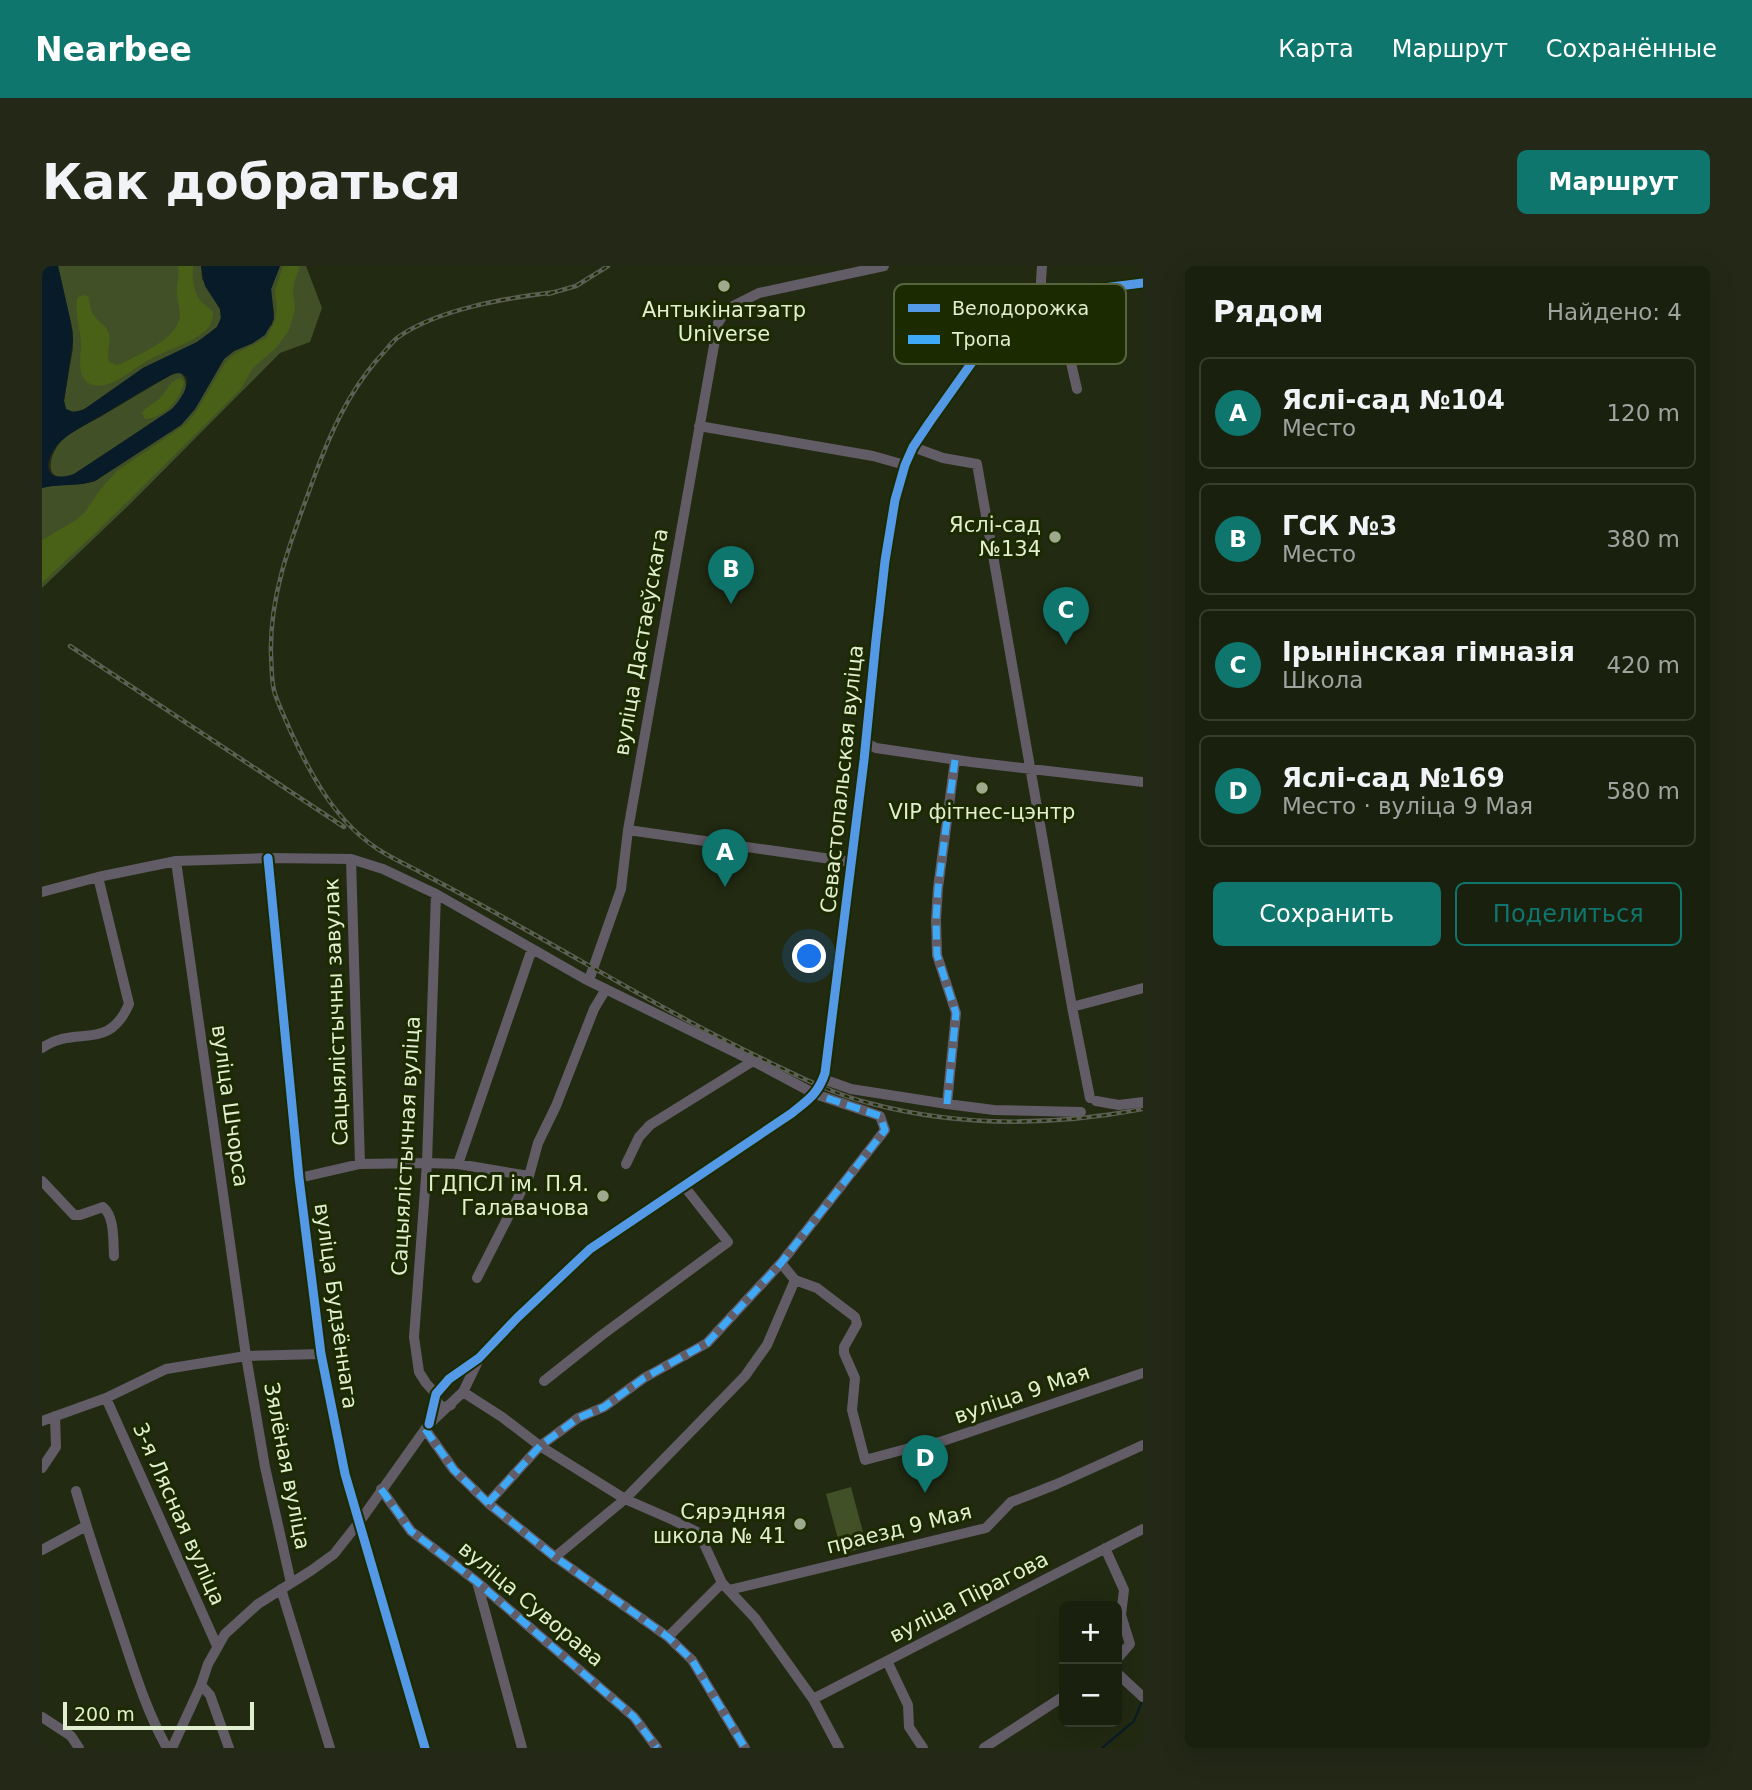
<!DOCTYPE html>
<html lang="ru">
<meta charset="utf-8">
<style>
body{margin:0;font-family:"DejaVu Sans",sans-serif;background:#232817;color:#f1f3f6}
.controls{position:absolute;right:21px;bottom:21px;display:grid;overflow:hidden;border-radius:10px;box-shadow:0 7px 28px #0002}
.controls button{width:63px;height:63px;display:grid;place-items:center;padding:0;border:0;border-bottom:2px solid #383e2e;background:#1a200e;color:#f1f3f6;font:35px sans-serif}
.scale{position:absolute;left:21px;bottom:18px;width:191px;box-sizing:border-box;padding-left:7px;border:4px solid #e1eed0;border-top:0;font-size:19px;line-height:24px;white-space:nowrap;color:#e1eed0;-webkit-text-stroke:5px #1c2a00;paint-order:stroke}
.you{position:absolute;left:768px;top:691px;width:24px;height:24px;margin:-18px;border:5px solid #fff;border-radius:50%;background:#1a73e8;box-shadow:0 0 0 10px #1a73e833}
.badge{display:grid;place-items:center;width:46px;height:46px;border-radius:50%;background:#0f766e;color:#fff;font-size:23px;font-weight:700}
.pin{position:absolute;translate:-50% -58px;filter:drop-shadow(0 2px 4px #0008)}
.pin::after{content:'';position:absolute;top:37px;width:24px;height:21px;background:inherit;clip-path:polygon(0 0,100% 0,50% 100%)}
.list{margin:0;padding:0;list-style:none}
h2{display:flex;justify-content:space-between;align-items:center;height:91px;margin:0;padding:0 28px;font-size:30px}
h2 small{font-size:23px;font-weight:400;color:#9fa39e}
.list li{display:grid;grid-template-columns:46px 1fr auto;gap:21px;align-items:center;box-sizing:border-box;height:112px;margin:0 14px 14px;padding:0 14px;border:2px solid #383e2e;border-radius:10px}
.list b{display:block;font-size:26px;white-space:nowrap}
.list p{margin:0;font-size:23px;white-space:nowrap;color:#9fa39e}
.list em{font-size:23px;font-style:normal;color:#9fa39e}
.actions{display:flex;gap:14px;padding:21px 28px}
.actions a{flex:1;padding:16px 0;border:2px solid #0f766e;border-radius:10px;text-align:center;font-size:24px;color:#0f766e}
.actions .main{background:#0f766e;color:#fff}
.map{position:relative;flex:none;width:1101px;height:1482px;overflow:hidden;border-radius:10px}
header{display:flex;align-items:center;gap:42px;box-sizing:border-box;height:98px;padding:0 35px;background:#0f766e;color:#fff}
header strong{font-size:33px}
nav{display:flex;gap:38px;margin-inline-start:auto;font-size:24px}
.intro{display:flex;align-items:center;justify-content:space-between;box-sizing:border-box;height:168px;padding:0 42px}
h1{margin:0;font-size:49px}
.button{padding:18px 32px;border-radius:10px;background:#0f766e;color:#fff;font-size:24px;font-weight:700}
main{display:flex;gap:42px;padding:0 42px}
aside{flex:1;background:#1a200e;border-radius:10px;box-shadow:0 7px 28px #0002}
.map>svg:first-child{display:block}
.green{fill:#415027}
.forest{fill:#496017}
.water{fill:#071b29;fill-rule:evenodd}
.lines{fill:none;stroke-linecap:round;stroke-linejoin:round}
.stream{stroke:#071b29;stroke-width:2}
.minor{stroke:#625c66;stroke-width:10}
.rail-casing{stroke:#5d5f56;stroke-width:4.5}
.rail{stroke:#1c2a00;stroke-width:2;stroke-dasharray:5;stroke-linecap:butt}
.quiet{stroke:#3fa9f5;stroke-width:7;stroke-dasharray:14 7;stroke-linecap:butt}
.cycleway-casing{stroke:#1c2a00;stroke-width:13}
.cycleway{stroke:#5399e6;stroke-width:9}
.poi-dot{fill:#9ea98e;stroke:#1c2a00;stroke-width:2.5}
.labels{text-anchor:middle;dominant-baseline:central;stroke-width:6;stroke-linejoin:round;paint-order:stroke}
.poi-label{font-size:21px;fill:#e1eed0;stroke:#1c2a00;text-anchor:end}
.street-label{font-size:21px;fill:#e1eed0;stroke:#1c2a00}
.key{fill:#1c2a00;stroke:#57653e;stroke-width:2}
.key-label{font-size:19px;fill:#e1eed0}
</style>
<header>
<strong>Nearbee</strong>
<nav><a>Карта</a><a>Маршрут</a><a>Сохранённые</a></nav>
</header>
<div class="intro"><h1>Как добраться</h1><a class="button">Маршрут</a></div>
<main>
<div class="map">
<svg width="1101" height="1482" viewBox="0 0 1101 1482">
<rect width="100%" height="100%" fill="#222a12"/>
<!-- green -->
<path class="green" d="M16,0H159L160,13L178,43L179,52L175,61L161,73L147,80L101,102L46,141C38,145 32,148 24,143L22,135L31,82V66Z
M238,0H264L280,42L268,76L238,87L86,240L0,322V222C18,217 36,221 53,215L139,159L153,143L182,93L192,85L211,77L230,59L232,47L229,23Z
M136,107H139C152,122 136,138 124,148L32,208C0,222 4,186 25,170C35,163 47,157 58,151C82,137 105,123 129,109Z
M809,1221L825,1281L800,1288L784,1228Z"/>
<!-- forest -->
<path class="forest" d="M136,0H151C150,12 151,24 158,34C162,39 167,41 171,46C171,55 169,60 163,65C147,79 123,84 105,95C92,102 79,115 63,119C59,120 52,120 48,118C34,111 39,91 39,78C39,64 31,44 36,31L42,29L46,30C49,36 47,40 50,46C53,55 65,58 67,68C69,78 64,85 67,96L75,99L79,98C97,88 136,73 138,50C138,42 135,35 135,28C134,18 138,10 136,0Z
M241,0H258L252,17L251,25L253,43L247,64L235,81L211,102L199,123L67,254L0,317V274L34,254L42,247L61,220L75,205L144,158L154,146L183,97L193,88L224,72L233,55L235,42L233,25Z
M138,112L142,115C140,132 121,153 103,153L100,147C105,140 112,138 118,132C126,124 127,115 138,112Z"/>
<!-- water -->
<path class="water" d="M0,0H16L29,57L31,74L22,135L24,143L31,146L41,144L101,102L155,76L175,61L179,52L178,43L163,20L159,0H238L229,23L232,53L223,69L211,77L192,85L182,93L153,143L139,159L53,215C36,221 17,217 0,222ZM133,107C158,106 138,135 130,143L32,208C2,218 0,197 16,178C29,165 47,157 62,148C85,134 109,119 133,107Z"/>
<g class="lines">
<!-- stream -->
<path class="stream" d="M1060,1482L1092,1455L1100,1435"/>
<!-- minor -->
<path class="minor" d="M1013,27L1035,123
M998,30L1000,0
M657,160L831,190L863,199
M871,181L901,192L935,198L1030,741L1048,832
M824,477L834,482L929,496L1101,516
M586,564L810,596
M226,592L257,912L279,1088L303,1208L383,1482
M309,593L318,898
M134,595L204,1090L223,1201L249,1317
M0,626L56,611L134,595L226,592L309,593L341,603L394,628L543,713L711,795L773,828L838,850L843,864L739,997L665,1077L602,1112L562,1141L536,1152L498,1180L446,1237
M394,628L385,897L372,1071L377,1106L384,1117L394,1128V1133L398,1140L404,1141L409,1139
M547,714L579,623L586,564L676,57L685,43L717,27L842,0
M1030,741L1101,722
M0,782C34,758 66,787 87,738L56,611
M781,813L809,823L905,838L952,844L1039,846
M1054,835L1077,839L1101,836
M905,838L914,747L895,689L894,654L896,622L913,494
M416,898L490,683
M584,898L597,871L608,859L711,795
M257,912L318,898L385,897L416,898L487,910
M0,915L32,949H38L61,941C73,951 71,975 72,990
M739,997L753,1014L775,1022L813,1051L815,1058L802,1081V1087L813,1112L810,1144L823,1194L864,1183L898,1176L1101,1107
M435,1012L487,910L496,877L514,840L552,743L564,723
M502,1115L560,1069L686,976L642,920
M421,1126L460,1151L498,1180L583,1233L631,1254L657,1267L680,1317L713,1352L771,1433L797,1482
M64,1132L175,1380
M0,1155L64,1132L124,1103L204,1090L279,1088
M387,1158L394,1128L407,1113L437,1092L475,1052L548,983L750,847C766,834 776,828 783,807L822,494L834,374L843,295L853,234L863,199L871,181L887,157L943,78L963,55L981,39L998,30L1101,17
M383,1163L412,1204L446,1237L513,1291L626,1371L650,1394L703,1482
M0,1202L14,1181L13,1150
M339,1223L369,1265L434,1315L592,1451L615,1482
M34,1225C48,1273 64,1320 80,1368C93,1407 105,1446 125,1482
M1063,1282L1082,1324L1079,1349L1088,1378L1075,1393
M0,1284L44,1260
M513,1291L583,1233L703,1110L725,1079L753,1014
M435,1316L480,1482
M239,1323L288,1482
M687,1324L944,1262L969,1236L1015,1218L1101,1179
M626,1371L680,1317
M845,1395L866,1439L867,1461L881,1482
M1075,1407L1101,1431
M159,1419L168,1429L187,1482
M771,1433L1101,1263
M0,1451L29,1470L37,1482
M130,1482L159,1419L166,1398L183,1368L216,1338L270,1304L292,1288L318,1255L387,1158L421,1126L437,1093
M942,1482L1022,1430"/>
<!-- rail casing -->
<g class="rail-casing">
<path id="rail" d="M513,26C465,32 395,43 355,72C347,79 341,88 334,95C306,128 289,166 274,206C253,265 227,324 229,389C230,402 229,416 233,428C237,440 243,452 248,464C268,507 291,551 330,579C344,590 362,597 378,606C408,622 438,638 468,655C553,702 637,753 725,795C758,811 791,828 827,837C916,861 1011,860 1101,843
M506,28L534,20L566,0
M28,380L302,561"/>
</g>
<!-- rail -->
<use href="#rail" class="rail"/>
<!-- quiet -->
<path class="quiet" d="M905,838L914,747L895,689L894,654L896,622L913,494
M383,1163L412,1204L446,1237L513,1291L626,1371L650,1394L703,1482
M339,1223L369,1265L434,1315L592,1451L615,1482
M446,1237L498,1180L536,1152L562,1141L602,1112L665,1077L739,997L843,864L838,850L773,828"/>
<!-- cycleway casing -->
<g class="cycleway-casing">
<path id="cycleway" d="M226,592L257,912L279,1088L303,1208L383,1482
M387,1158L394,1128L407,1113L437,1092L475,1052L548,983L750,847C766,834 776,828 783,807L822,494L834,374L843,295L853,234L863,199L871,181L887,157L943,78L963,55L981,39L998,30L1101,17"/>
</g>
<!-- cycleway -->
<use href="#cycleway" class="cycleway"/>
</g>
<!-- markers -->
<g class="poi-dot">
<circle cx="682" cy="20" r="7"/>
<circle cx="1013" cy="271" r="7"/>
<circle cx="940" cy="522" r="7"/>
<circle cx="561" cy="930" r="7"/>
<circle cx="758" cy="1258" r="7"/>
</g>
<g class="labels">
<!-- poi labels -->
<g class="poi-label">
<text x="682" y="44" text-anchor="middle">Антыкінатэатр<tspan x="682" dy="24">Universe</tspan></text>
<text x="999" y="259">Яслі-сад<tspan x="999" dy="24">№134</tspan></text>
<text x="940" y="546" text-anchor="middle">VIP фітнес-цэнтр</text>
<text x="547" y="918">ГДПСЛ ім. П.Я.<tspan x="547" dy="24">Галавачова</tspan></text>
<text x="744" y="1246">Сярэдняя<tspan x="744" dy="24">школа № 41</tspan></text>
</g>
<!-- street labels -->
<g class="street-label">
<text transform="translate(599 376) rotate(-80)">вуліца Дастаеўскага</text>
<text transform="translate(800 513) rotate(-84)">Севастопальская вуліца</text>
<text transform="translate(294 746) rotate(-92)">Сацыялістычны завулак</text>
<text transform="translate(188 840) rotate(82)">вуліца Шчорса</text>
<text transform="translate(364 880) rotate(-87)">Сацыялістычная вуліца</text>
<text transform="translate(294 1040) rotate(82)">вуліца Будзённага</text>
<text transform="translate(980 1128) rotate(-19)">вуліца 9 Мая</text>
<text transform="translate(245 1200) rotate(79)">Зялёная вуліца</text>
<text transform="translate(137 1248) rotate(66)">3-я Лясная вуліца</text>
<text transform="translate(857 1263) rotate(-14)">праезд 9 Мая</text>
<text transform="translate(927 1331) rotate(-27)">вуліца Пірагова</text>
<text transform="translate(489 1338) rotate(40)">вуліца Суворава</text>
</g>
</g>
<!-- legend -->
<rect x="852" y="18" width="232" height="80" rx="10" class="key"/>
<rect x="866" y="38" width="32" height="8" fill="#5399e6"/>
<rect x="866" y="69" width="32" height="9" fill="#3fa9f5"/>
<g class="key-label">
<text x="910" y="49">Велодорожка</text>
<text x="910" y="80">Тропа</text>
</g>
</svg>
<div class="controls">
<button>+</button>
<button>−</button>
</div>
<div class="scale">200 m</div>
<div class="you"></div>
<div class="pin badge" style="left:683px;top:621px">A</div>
<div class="pin badge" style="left:689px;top:338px">B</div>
<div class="pin badge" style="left:1024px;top:379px">C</div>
<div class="pin badge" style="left:883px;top:1227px">D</div>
</div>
<aside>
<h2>Рядом<small>Найдено: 4</small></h2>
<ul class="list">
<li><span class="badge">A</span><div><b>Яслі-сад №104</b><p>Место</p></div><em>120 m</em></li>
<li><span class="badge">B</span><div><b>ГСК №3</b><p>Место</p></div><em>380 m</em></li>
<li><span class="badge">C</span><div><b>Ірынінская гімназія</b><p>Школа</p></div><em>420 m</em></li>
<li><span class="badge">D</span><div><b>Яслі-сад №169</b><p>Место · вуліца 9 Мая</p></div><em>580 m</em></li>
</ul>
<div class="actions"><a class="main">Сохранить</a><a>Поделиться</a></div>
</aside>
</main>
